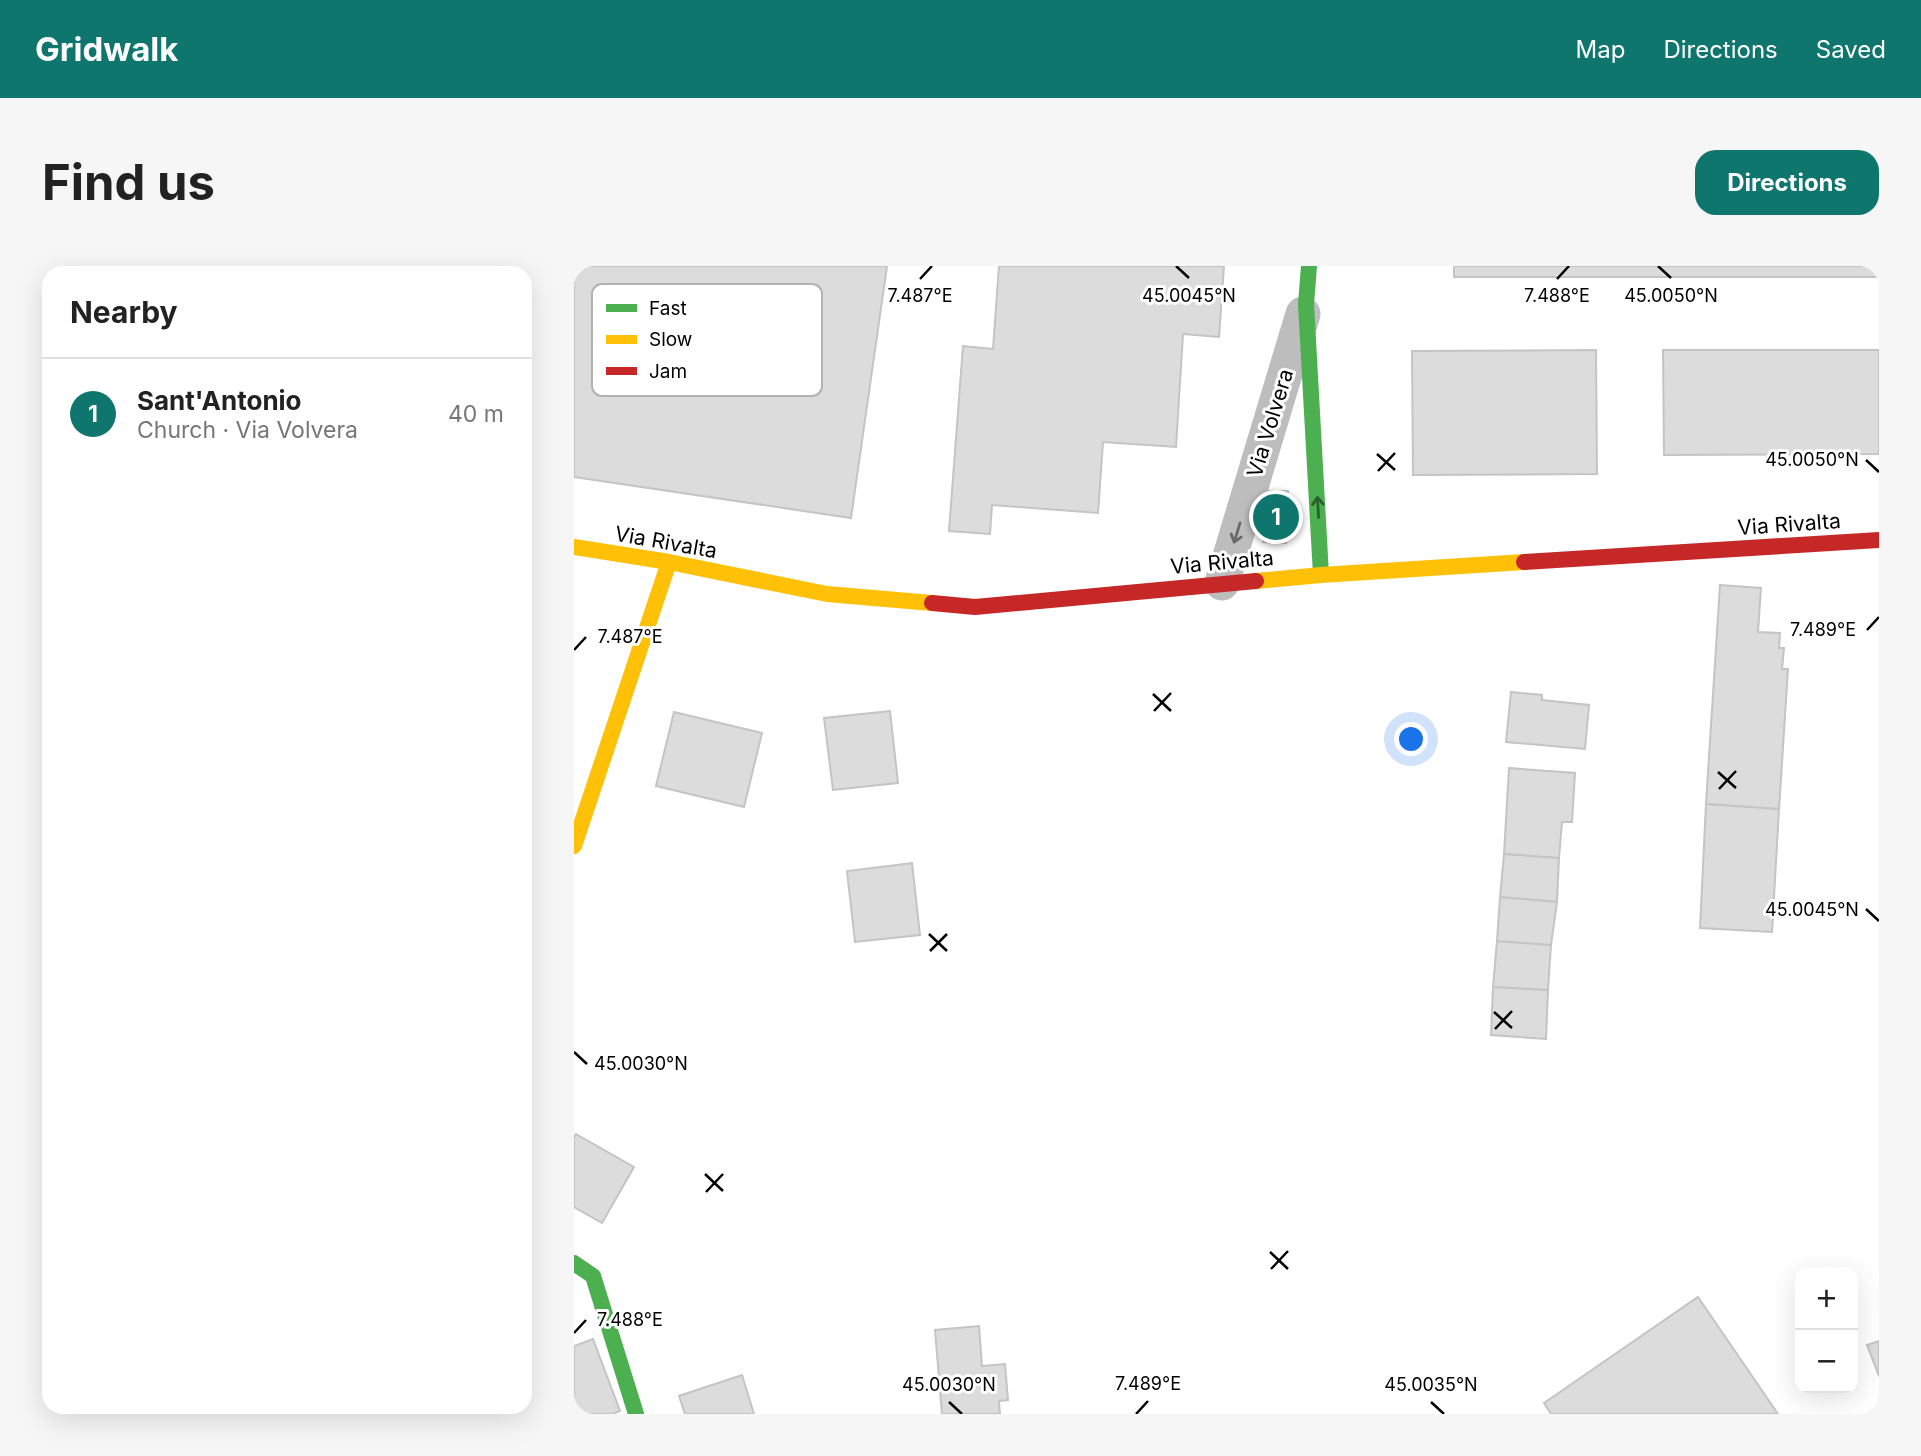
<!DOCTYPE html>
<meta charset="utf-8">
<style>
body{margin:0;font-family:Inter,sans-serif;background:#f6f6f6;color:#222}
.controls{position:absolute;right:21px;bottom:21px;display:grid;overflow:hidden;border-radius:14px;box-shadow:0 7px 28px #0002}
.controls button{width:63px;height:63px;display:grid;place-items:center;padding:0;border:0;border-bottom:2px solid #e0e0e0;background:#fff;color:#222;font:35px sans-serif}
.you{position:absolute;left:838px;top:474px;width:24px;height:24px;margin:-18px;border:5px solid #fff;border-radius:50%;background:#1a73e8;box-shadow:0 0 0 10px #1a73e833}
.badge{display:grid;place-items:center;width:46px;height:46px;border-radius:50%;background:#0f766e;color:#fff;font-size:23px;font-weight:700}
.pin{position:absolute;translate:-50% -50%;border:4px solid #fff;box-shadow:0 2px 7px #0006}
.list{margin:0;padding:0;list-style:none}
h2{display:flex;justify-content:space-between;align-items:center;height:91px;margin:0;padding:0 28px;font-size:30px}
h2 small{font-size:23px;font-weight:400;color:#767676}
.list li{display:grid;grid-template-columns:46px 1fr auto;gap:21px;align-items:center;box-sizing:border-box;height:112px;padding:0 28px;border-top:2px solid #e0e0e0}
.list b{display:block;font-size:26px;white-space:nowrap}
.list p{margin:0;font-size:23px;white-space:nowrap;color:#767676}
.list em{font-size:23px;font-style:normal;color:#767676}
.map{position:relative;flex:none;width:1305px;height:1148px;overflow:hidden;border-radius:21px}
header{display:flex;align-items:center;gap:42px;box-sizing:border-box;height:98px;padding:0 35px;background:#0f766e;color:#fff}
header strong{font-size:33px}
nav{display:flex;gap:38px;margin-inline-start:auto;font-size:24px}
.intro{display:flex;align-items:center;justify-content:space-between;box-sizing:border-box;height:168px;padding:0 42px}
h1{margin:0;font-size:49px}
.button{padding:18px 32px;border-radius:21px;background:#0f766e;color:#fff;font-size:24px;font-weight:700}
main{display:flex;gap:42px;padding:0 42px}
aside{flex:1;background:#fff;border-radius:21px;box-shadow:0 7px 28px #0002}
.map>svg:first-child{display:block}
.building{fill:#dcdcdc;stroke:#c4c4c4;stroke-width:2}
.lines{fill:none;stroke-linecap:round;stroke-linejoin:round}
.street{stroke:#bdbdbd;stroke-width:35}
.fast{stroke:#4caf50;stroke-width:16}
.slow{stroke:#ffc107;stroke-width:16}
.jam{stroke:#c62828;stroke-width:16}
.oneway{stroke:#2a602c}
.oneway2{stroke:#686868}
.ticks{fill:none;stroke:#000;stroke-width:2.5}
.labels{text-anchor:middle;dominant-baseline:central;stroke-width:6;stroke-linejoin:round;paint-order:stroke}
.street-label{font-size:21px;fill:#000;stroke:#fff}
.key{fill:#fff;stroke:#b2b2b2;stroke-width:2}
.key-label{font-size:19px;fill:#000}
.ticks-label{font-size:18px;text-anchor:middle;fill:#000;stroke:#fff;stroke-width:6;stroke-linejoin:round;paint-order:stroke}
</style>
<header>
<strong>Gridwalk</strong>
<nav><a>Map</a><a>Directions</a><a>Saved</a></nav>
</header>
<div class="intro"><h1>Find us</h1><a class="button">Directions</a></div>
<main>
<aside>
<h2>Nearby<small></small></h2>
<ul class="list">
<li><span class="badge">1</span><div><b>Sant'Antonio</b><p>Church · Via Volvera</p></div><em>40 m</em></li>
</ul>
</aside>
<div class="map">
<svg width="1305" height="1148" viewBox="0 0 1305 1148">
<rect width="100%" height="100%" fill="#fff"/>
<!-- building -->
<path class="building" d="M0,0H313L277,252L0,211Z
M425,0H650L645,71L609,68L602,181L529,176L524,247L418,239L416,268L375,265L389,80L419,83Z
M880,0H1305V11H880Z
M1022,84L1023,208L839,209L838,85Z
M1089,84H1305V188L1090,189Z
M691,225H714L712,277L689,276Z
M1146,319L1187,322L1184,366L1206,367L1205,382H1210L1208,403H1214L1205,543L1132,538Z
M937,426L968,429V434L1015,439L1011,483L932,476Z
M316,445L324,517L259,524L250,452Z
M100,446L188,467L170,541L82,520Z
M935,502L1001,507L998,556H988L985,592L930,588Z
M1132,538L1205,543L1198,666L1126,662Z
M930,588L985,592L983,636L926,631Z
M338,597L346,669L281,676L273,605Z
M926,631L983,636L977,679L923,675Z
M923,675L977,679L974,724L919,721Z
M919,721L974,724L972,773L917,769Z
M2,868L60,901L28,957L0,941V872Z
M1124,1031L1204,1148H977L970,1137Z
M405,1060L408,1100L431,1098L434,1134L425,1135L426,1148H368L361,1064Z
M19,1073L46,1145L38,1148H0V1080Z
M1305,1075V1110L1293,1079Z
M168,1109L180,1148H111L105,1130Z"/>
<g class="lines">
<!-- street -->
<path class="street" d="M648,317L729,48"/>
<!-- fast -->
<path class="fast" d="M735,0L732,38L747,309
M0,997L19,1010L62,1148"/>
<!-- slow -->
<path class="slow" d="M0,281L95,296L253,328L358,337
M682,315L747,309L950,296
M0,580L95,296"/>
<!-- jam -->
<path class="jam" d="M950,296L1305,274
M358,337L401,341L682,315"/>
</g>
<!-- one-way arrows -->
<defs><path id="oneway-shaft" d="M-6 0H5M1.5-3L5.5 0L1.5 3" fill="none" stroke-width="1.6" stroke-linecap="round" stroke-linejoin="round" transform="scale(1.75)"/></defs>
<use class="oneway" href="#oneway-shaft" transform="translate(744 241) rotate(-93)"/>
<use class="oneway2" href="#oneway-shaft" transform="translate(663 267) rotate(107)"/>
<!-- ticks -->
<path class="ticks" d="M602,0L615,12M1084,0L1097,12M346,13L358,0M983,13L995,0M803,188L821,204M1292,194L1305,206M804,205L821,187M1293,364L1305,351M0,384L12,371M579,428L597,445M580,445L597,427M1144,506L1162,522M1145,523L1162,505M1292,643L1305,655M355,668L373,685M356,685L373,668M920,746L938,762M921,763L938,745M0,786L13,798M131,908L149,925M132,926L149,908M696,986L714,1003M697,1003L714,985M0,1067L12,1054M375,1136L388,1148M857,1136L870,1148M562,1148L574,1135"/>
<g class="labels">
<!-- street labels -->
<g class="street-label">
<text transform="translate(696 157) rotate(-73)">Via Volvera</text>
<text transform="translate(1215 258) rotate(-4)">Via Rivalta</text>
<text transform="translate(92 276) rotate(10)">Via Rivalta</text>
<text transform="translate(648 296) rotate(-5)">Via Rivalta</text>
</g>
</g>
<!-- legend -->
<rect x="18" y="18" width="230" height="112" rx="10" class="key"/>
<rect x="32" y="38" width="31" height="8" fill="#4caf50"/>
<rect x="32" y="69" width="31" height="9" fill="#ffc107"/>
<rect x="32" y="101" width="31" height="8" fill="#c62828"/>
<g class="key-label">
<text x="75" y="49">Fast</text>
<text x="75" y="80">Slow</text>
<text x="75" y="112">Jam</text>
</g>
<g class="ticks-label">
<text x="615" y="36">45.0045°N</text>
<text x="1097" y="36">45.0050°N</text>
<text x="346" y="36">7.487°E</text>
<text x="983" y="36">7.488°E</text>
<text x="1238" y="200">45.0050°N</text>
<text x="1249" y="370">7.489°E</text>
<text x="56" y="377">7.487°E</text>
<text x="1238" y="650">45.0045°N</text>
<text x="67" y="804">45.0030°N</text>
<text x="56" y="1060">7.488°E</text>
<text x="574" y="1124">7.489°E</text>
<text x="375" y="1125">45.0030°N</text>
<text x="857" y="1125">45.0035°N</text>
</g>
</svg>
<div class="controls">
<button>+</button>
<button>−</button>
</div>
<div class="you"></div>
<div class="pin badge" style="left:702px;top:251px">1</div>
</div>
</main>
